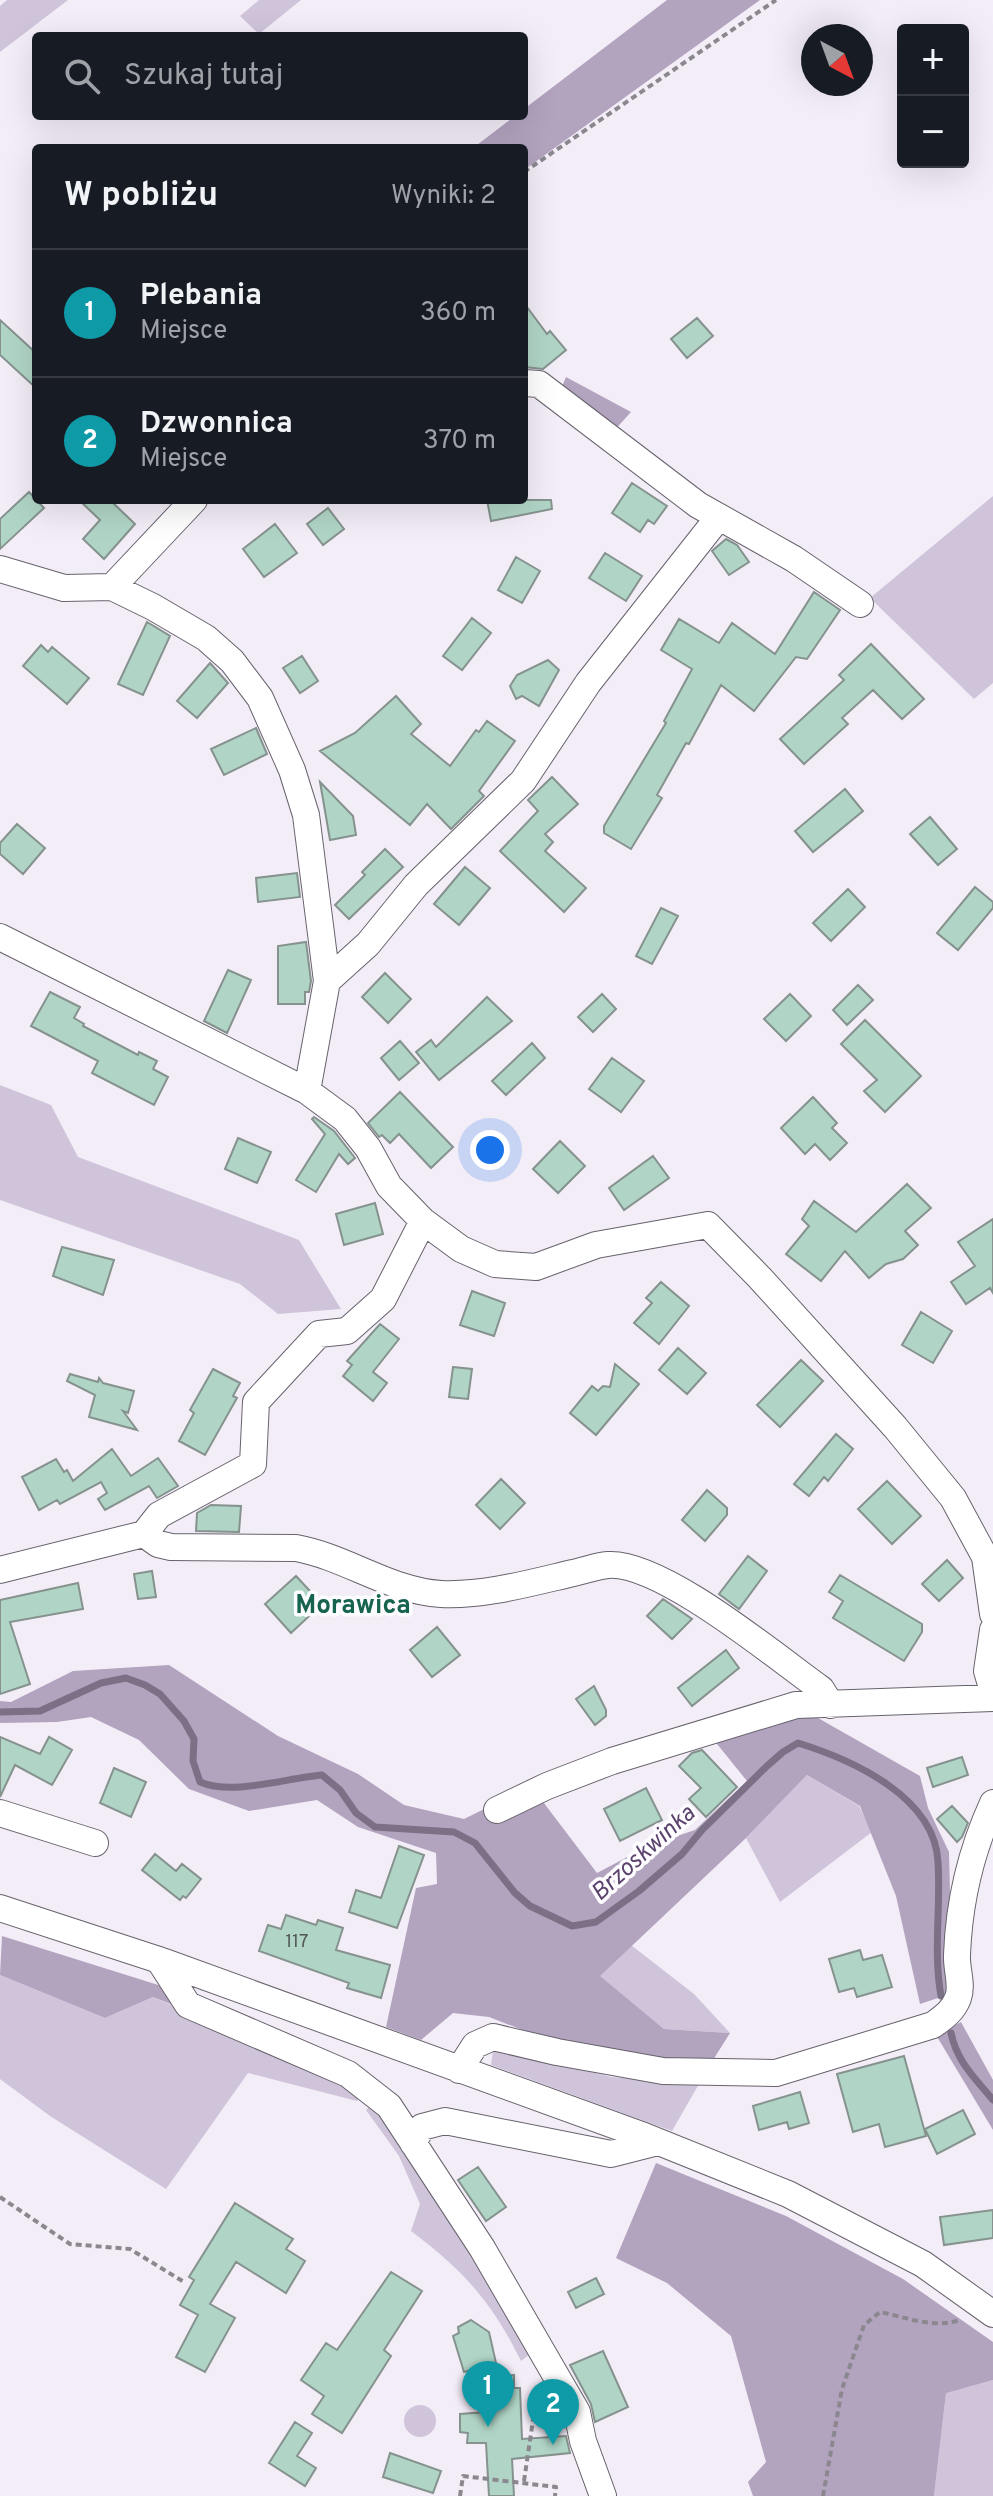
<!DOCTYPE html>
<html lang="pl">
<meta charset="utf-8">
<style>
body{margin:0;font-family:Overpass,sans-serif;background:#242831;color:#f1f3f6}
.controls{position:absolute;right:24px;top:24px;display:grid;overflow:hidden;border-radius:8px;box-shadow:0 8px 32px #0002}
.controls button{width:72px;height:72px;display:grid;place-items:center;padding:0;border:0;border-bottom:2px solid #363941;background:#171b24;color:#f1f3f6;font:40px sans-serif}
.compass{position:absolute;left:801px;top:24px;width:72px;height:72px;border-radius:50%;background:#171b24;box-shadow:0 8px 32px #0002;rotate:139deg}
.you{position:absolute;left:490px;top:1150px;width:28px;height:28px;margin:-20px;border:6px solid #fff;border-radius:50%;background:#1a73e8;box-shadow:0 0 0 12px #1a73e833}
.badge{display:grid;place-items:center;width:52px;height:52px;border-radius:50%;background:#0b896c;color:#fff;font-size:26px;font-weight:700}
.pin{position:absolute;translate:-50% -66px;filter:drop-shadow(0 2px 4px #0008)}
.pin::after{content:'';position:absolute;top:42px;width:28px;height:24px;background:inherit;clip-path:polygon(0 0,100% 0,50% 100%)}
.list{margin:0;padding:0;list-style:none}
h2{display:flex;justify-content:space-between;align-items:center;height:104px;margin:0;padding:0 32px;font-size:34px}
h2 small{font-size:26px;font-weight:400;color:#9ea1a6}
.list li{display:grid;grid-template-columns:52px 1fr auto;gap:24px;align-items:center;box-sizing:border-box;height:128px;padding:0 32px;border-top:2px solid #363941}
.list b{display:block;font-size:30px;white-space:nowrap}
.list p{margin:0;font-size:26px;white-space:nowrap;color:#9ea1a6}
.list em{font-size:26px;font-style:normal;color:#9ea1a6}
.icon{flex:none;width:44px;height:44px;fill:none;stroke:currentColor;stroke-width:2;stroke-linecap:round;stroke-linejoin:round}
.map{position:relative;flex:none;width:993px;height:2496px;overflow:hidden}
.search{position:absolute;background:#171b24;box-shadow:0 8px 32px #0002;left:32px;top:32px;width:496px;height:88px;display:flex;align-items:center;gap:20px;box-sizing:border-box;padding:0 28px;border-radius:8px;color:#9ea1a6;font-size:30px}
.panel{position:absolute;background:#171b24;box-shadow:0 8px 32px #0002;left:32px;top:144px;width:496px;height:360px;border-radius:8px}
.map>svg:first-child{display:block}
.green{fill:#d0c4db}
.forest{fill:#b2a3bf}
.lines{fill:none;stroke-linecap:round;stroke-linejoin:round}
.stream{stroke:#7b7085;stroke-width:7}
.building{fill:#b0d5c7;stroke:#85928d;stroke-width:2}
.minor-casing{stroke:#67626c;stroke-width:28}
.path{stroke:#8b878e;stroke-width:4;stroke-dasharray:6 4;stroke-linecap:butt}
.minor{stroke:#fff;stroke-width:26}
.labels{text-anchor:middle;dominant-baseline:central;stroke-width:7;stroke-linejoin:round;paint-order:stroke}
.number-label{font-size:18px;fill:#4e5655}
.water-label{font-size:24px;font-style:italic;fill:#5a426d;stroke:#fdfcfe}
.quarter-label{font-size:26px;font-weight:bold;fill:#16634f;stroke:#fdfcfe}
</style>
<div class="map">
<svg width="993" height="2496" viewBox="0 0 993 2496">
<rect width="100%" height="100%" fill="#f3edf8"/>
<!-- green -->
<path class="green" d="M7,0H68L0,52V6Z
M259,0H301L259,34L240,16Z
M993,496V683L974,699L870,598Z
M0,1085L51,1105L78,1157L299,1240L341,1309L278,1314L240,1284L0,1200Z
M807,1775L859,1806L872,1832L780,1902L746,1838Z
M631,1945L694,1994L730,2033L664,2029L599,1976Z
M0,1975L105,2018L153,1997L338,2077L362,2096L357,2101L248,2073L166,2189L50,2116L0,2079Z
M505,2050L611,2077L699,2084L672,2131L491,2065L493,2051Z
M374,2102L489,2276L530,2354L521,2361C492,2302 463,2270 411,2231L420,2204L399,2156L366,2110Z
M993,2380V2496H934L946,2392Z
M404 2421a16 16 0 1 1 32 0a16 16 0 1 1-32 0Z"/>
<!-- forest -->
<path class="forest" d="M667,0H760L524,170V148H473L515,116H524V109Z
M566,377L631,412L611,434L559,394Z
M169,1665L278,1736L358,1774L404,1805L464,1819L531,1786L597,1873L650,1845L695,1830L747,1781L713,1739L811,1714L920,1776L928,1808L949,1852L952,1974L950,1994L920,2004L896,1896L860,1806L807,1775L746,1838L600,1976L664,2029L730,2033L713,2060L653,2061L556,2043L489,2017L453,2013L421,2040L386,2027L416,1888L437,1884L436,1853L358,1827L317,1800L249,1811L189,1789L139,1740L91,1717L57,1722L0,1723V1701L11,1702L73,1671Z
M2,1936L171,1989L178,2007L153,1997L105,2018L0,1975Z
M961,2022L993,2080V2130L936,2035Z
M656,2163L786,2216L903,2279L993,2342V2380L946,2393L934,2496H753L748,2482L766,2462L731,2336L667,2283L616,2258Z"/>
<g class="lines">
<!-- stream -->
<path class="stream" d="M0,1712L40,1711L101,1683L126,1678L145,1685L160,1694L184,1721L194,1739L193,1761L200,1782C233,1796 286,1778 322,1775L340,1790L356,1813L375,1827L454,1832L475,1843L515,1893L530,1906L572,1926L596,1922L639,1891L682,1854L702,1830L767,1766L783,1752L798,1743C853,1760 935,1797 938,1862C941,1907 933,1951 941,1996
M951,2033C957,2062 975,2078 993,2100"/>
</g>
<!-- building -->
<path class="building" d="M524,303L547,334L550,331L566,350L543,369L524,367Z
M697,318L713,336L687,358L671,339Z
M0,320L36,353V388L0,355Z
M632,483L667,506L654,524L648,520L640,532L612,513Z
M29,492L44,508L0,549V519Z
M79,500H110L135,524L104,559L83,539L100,520Z
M487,500H551L552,509L491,521Z
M328,508L344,529L323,545L307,524Z
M275,524L297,553L264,577L243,549Z
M726,539L737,545L749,562L729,575L712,551Z
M605,553L642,576L626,601L589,578Z
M516,557L540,571L522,603L498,590Z
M814,592L840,610L807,659L796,657L754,711L721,685L689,744L686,743L657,795L662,798L631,849L604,833V826L666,723L664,721L692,669L661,650L679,619L719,643L732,623L775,654Z
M472,618L491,633L462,670L443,656Z
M147,622L170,636L143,695L118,684Z
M871,644L924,699L902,719L873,690L842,718L848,724L804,764L780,739L844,680L839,675Z
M41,645L48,652L52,647L89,678L67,704L23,666Z
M302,656L318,681L300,693L283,668Z
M548,660L559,670L539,706L522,696L516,699L510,686L517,675Z
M210,663L228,683L197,718L177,701Z
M396,696L421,724L411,734L450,766L476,730L479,732L487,721L515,741L479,791L484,796L451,829L427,804L410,825L320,751L355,733Z
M256,728L267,754L224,775L211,749Z
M552,777L578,804L545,834L553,842L545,851L586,888L564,912L500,851L538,811L528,800Z
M320,782L353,816L356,835L330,840Z
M845,789L863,811L813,852L795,831Z
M930,817L957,849L938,865L910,834Z
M17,824L45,848L23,874L0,854V843Z
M385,849L403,867L349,919L335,905L365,875L362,872Z
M465,867L490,888L459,925L434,904Z
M297,873L300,897L258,902L256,878Z
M975,887L993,902V908L958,950L937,933Z
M848,889L865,907L831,941L813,923Z
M661,908L678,916L652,964L636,956Z
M306,942L311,981L309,992H305V1004H278V946Z
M228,970L251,980L227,1033L204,1021Z
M385,973L411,999L388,1023L362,997Z
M858,985L873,1000L847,1025L833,1010Z
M50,992L80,1007L74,1018L84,1024L83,1026L138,1055L139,1052L157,1061L153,1069L168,1077L154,1105L92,1073L98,1061L31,1026Z
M602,994L616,1009L593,1032L578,1017Z
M790,994L811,1016L786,1041L764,1019Z
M487,997L512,1021L439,1080L416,1052L431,1040L436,1047Z
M865,1020L921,1076L885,1112L864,1091L877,1080L841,1044Z
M400,1041L419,1063L399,1080L381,1058Z
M532,1043L545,1058L506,1095L492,1081Z
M612,1058L644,1081L621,1112L589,1089Z
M400,1092L453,1147L431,1168L399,1134L390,1143L382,1135L379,1137L368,1123Z
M813,1097L837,1123L832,1128L847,1143L830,1160L815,1144L805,1154L781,1128Z
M314,1117L334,1131L355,1158L348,1164L339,1154L316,1192L296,1180L325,1134L312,1119Z
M238,1138L271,1152L257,1183L225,1169Z
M560,1141L585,1166L558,1193L533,1169Z
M653,1156L669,1178L624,1210L609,1188Z
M907,1184L931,1208L905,1231L918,1245L903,1259L886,1264L869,1278L845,1251L821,1281L786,1254L809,1226L802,1219L814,1201L856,1232Z
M375,1203L383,1234L344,1245L336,1214Z
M993,1219V1293L990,1288L966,1304L951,1282L975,1266L958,1242Z
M62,1247L114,1260L103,1295L53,1276Z
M661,1282L689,1306L659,1344L634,1323L652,1303L646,1298Z
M472,1291L505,1303L494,1336L460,1325Z
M921,1312L952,1331L933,1363L902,1345Z
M380,1324L399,1339L373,1372L387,1383L373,1401L343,1376L352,1365L347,1361Z
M678,1348L706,1373L687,1394L659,1370Z
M801,1360L823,1381L780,1427L757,1405Z
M615,1364L639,1384L596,1435L570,1413L592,1386L598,1391L603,1386L610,1387Z
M453,1367L472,1369L468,1399L449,1397Z
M213,1369L240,1383L233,1396L237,1398L205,1455L179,1441L194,1413L190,1410Z
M70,1374L98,1382L99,1378L103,1383L134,1391L128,1413L123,1411L137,1430L89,1417L95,1395L67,1381Z
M836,1434L853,1449L828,1481L824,1477L809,1496L794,1484Z
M112,1449L131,1476L158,1458L178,1486L157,1498L149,1486L105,1510L98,1499L107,1493L101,1482L60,1504L57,1500L39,1510L22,1477L56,1459L64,1472L67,1470L73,1481Z
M501,1479L525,1503L500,1529L476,1505Z
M887,1481L921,1516L892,1544L858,1509Z
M707,1490L727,1508V1515L705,1541L682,1520Z
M211,1505L241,1506L239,1532L196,1531L197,1513Z
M748,1556L767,1571L739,1609L719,1594Z
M947,1560L963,1578L939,1601L922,1584Z
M152,1571L156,1597L138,1599L134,1574Z
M840,1575L922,1624V1632L904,1661L833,1618L843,1601L829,1592Z
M296,1576L322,1604L291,1633L265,1604Z
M78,1583L83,1609L10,1622L30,1684L0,1694V1600Z
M663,1599L692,1619L672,1639L647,1616Z
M437,1627L460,1655L432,1677L410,1650Z
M726,1650L739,1668L692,1706L678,1688Z
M594,1686L606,1710V1716L595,1725L576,1699Z
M0,1737L40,1754L49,1737L72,1750L52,1785L15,1765L0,1797Z
M702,1750L737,1787L706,1817L689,1799L701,1788L679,1766L692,1753Z
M962,1757L968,1775L933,1787L927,1768Z
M114,1768L146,1782L131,1817L100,1803Z
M646,1788L662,1820L620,1841L604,1809Z
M952,1806L968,1823L962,1837L957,1842L937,1819Z
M399,1846L424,1855L397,1928L349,1912L356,1890L381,1898Z
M155,1854L176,1871L182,1864L201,1879L186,1898L183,1896L180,1900L142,1870Z
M286,1915L316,1925L318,1920L343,1928L336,1950L390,1965L381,1998L347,1988L349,1983L259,1951L268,1925L281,1929Z
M860,1950L863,1960L882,1955L892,1987L857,1997L854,1988L839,1992L829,1959Z
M904,2056L926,2136L885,2147L879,2124L853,2132L837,2074Z
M800,2092L809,2123L789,2129L787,2122L759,2130L753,2106Z
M963,2110L975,2134L937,2154L925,2129Z
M478,2167L506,2207L486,2221L458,2180Z
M235,2203L293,2239L286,2249L305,2261L286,2293L236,2262L210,2304L235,2318L205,2372L176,2357L198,2315L180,2305L194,2280L189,2277Z
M993,2210V2238L944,2245L940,2217Z
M391,2272L422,2291L384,2350L391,2356L342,2433L312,2414L324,2396L301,2380L326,2343L337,2350Z
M596,2278L604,2294L576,2308L568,2292Z
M471,2320L489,2332L496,2363L464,2372L453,2336L459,2333L458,2327Z
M603,2351L628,2407L595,2422L591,2404L570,2365Z
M514,2375V2388H520L522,2439L566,2436L570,2453L512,2459L514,2496H489L486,2443H467L468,2433L460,2432V2414L486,2412V2377Z
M295,2422L312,2433L297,2456L316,2468L305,2486L269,2463Z
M390,2453L441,2471L433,2493L383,2477Z"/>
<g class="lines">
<!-- minor casing -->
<g class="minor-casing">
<path id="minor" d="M524,383L539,384L698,505L794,559L860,604
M0,569L64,588L112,587L194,500
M112,587L153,607L206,638L232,661L260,698L292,770L306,815L327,981L307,1091
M0,937L307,1091L345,1119L368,1148L389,1186L423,1221L461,1249L495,1264L536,1267L596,1245L708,1225L760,1278L895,1427L953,1498L985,1557L993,1614
M327,981L368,944L416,885L523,781L588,683L718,518
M144,1534L158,1544L171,1547L296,1548C346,1557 390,1591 441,1594C484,1596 530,1583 573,1573C584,1571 596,1566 608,1565C661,1561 776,1657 821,1689L831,1705
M0,1570L144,1534L159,1515L253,1464L256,1402L319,1334L347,1331L383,1299L423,1221
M993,1630L987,1671L993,1691
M497,1810L547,1786L612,1761L796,1705L993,1698
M0,1813L95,1843
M0,1908L159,1960L644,2136L788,2194L923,2264L993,2314
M159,1960L188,2005L348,2074L389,2106L482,2248L577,2412L583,2441L603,2496
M459,2070L475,2045L493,2037L557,2052L663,2071L776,2073L933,2025C944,2017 953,2011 958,1998C963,1985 956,1968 957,1955C959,1902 971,1851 993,1803
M413,2143L422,2127L445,2121L611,2154L658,2142"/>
</g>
<!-- path -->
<path class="path" d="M524,172L776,0
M0,2197L70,2244L130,2249L184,2282
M524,2481L533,2420L551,2417
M460,2496L463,2476L556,2487L555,2496
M823,2496L842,2389L864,2325L880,2312C904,2317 936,2329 959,2320"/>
<!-- minor -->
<use href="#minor" class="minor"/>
</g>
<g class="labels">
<!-- number labels -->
<g class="number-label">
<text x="297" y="1942">117</text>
</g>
<!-- water labels -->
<g class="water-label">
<text transform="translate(644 1854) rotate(-42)">Brzoskwinka</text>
</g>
<!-- quarter labels -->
<g class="quarter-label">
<text x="353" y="1606">Morawica</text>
</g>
</g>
</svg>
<div class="controls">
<button>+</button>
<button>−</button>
</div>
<svg class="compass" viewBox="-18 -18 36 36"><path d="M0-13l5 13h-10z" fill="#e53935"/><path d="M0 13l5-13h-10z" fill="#9ea1a6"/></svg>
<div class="you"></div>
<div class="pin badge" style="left:488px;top:2427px;background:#0f9aa8">1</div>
<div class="pin badge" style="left:553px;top:2445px;background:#0f9aa8">2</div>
<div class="search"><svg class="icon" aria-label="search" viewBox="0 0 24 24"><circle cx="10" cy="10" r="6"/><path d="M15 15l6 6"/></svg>Szukaj tutaj</div>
<section class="panel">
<h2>W pobliżu<small>Wyniki: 2</small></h2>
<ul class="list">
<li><span class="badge" style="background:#0f9aa8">1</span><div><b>Plebania</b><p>Miejsce</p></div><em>360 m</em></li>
<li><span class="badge" style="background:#0f9aa8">2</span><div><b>Dzwonnica</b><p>Miejsce</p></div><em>370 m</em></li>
</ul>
</section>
</div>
